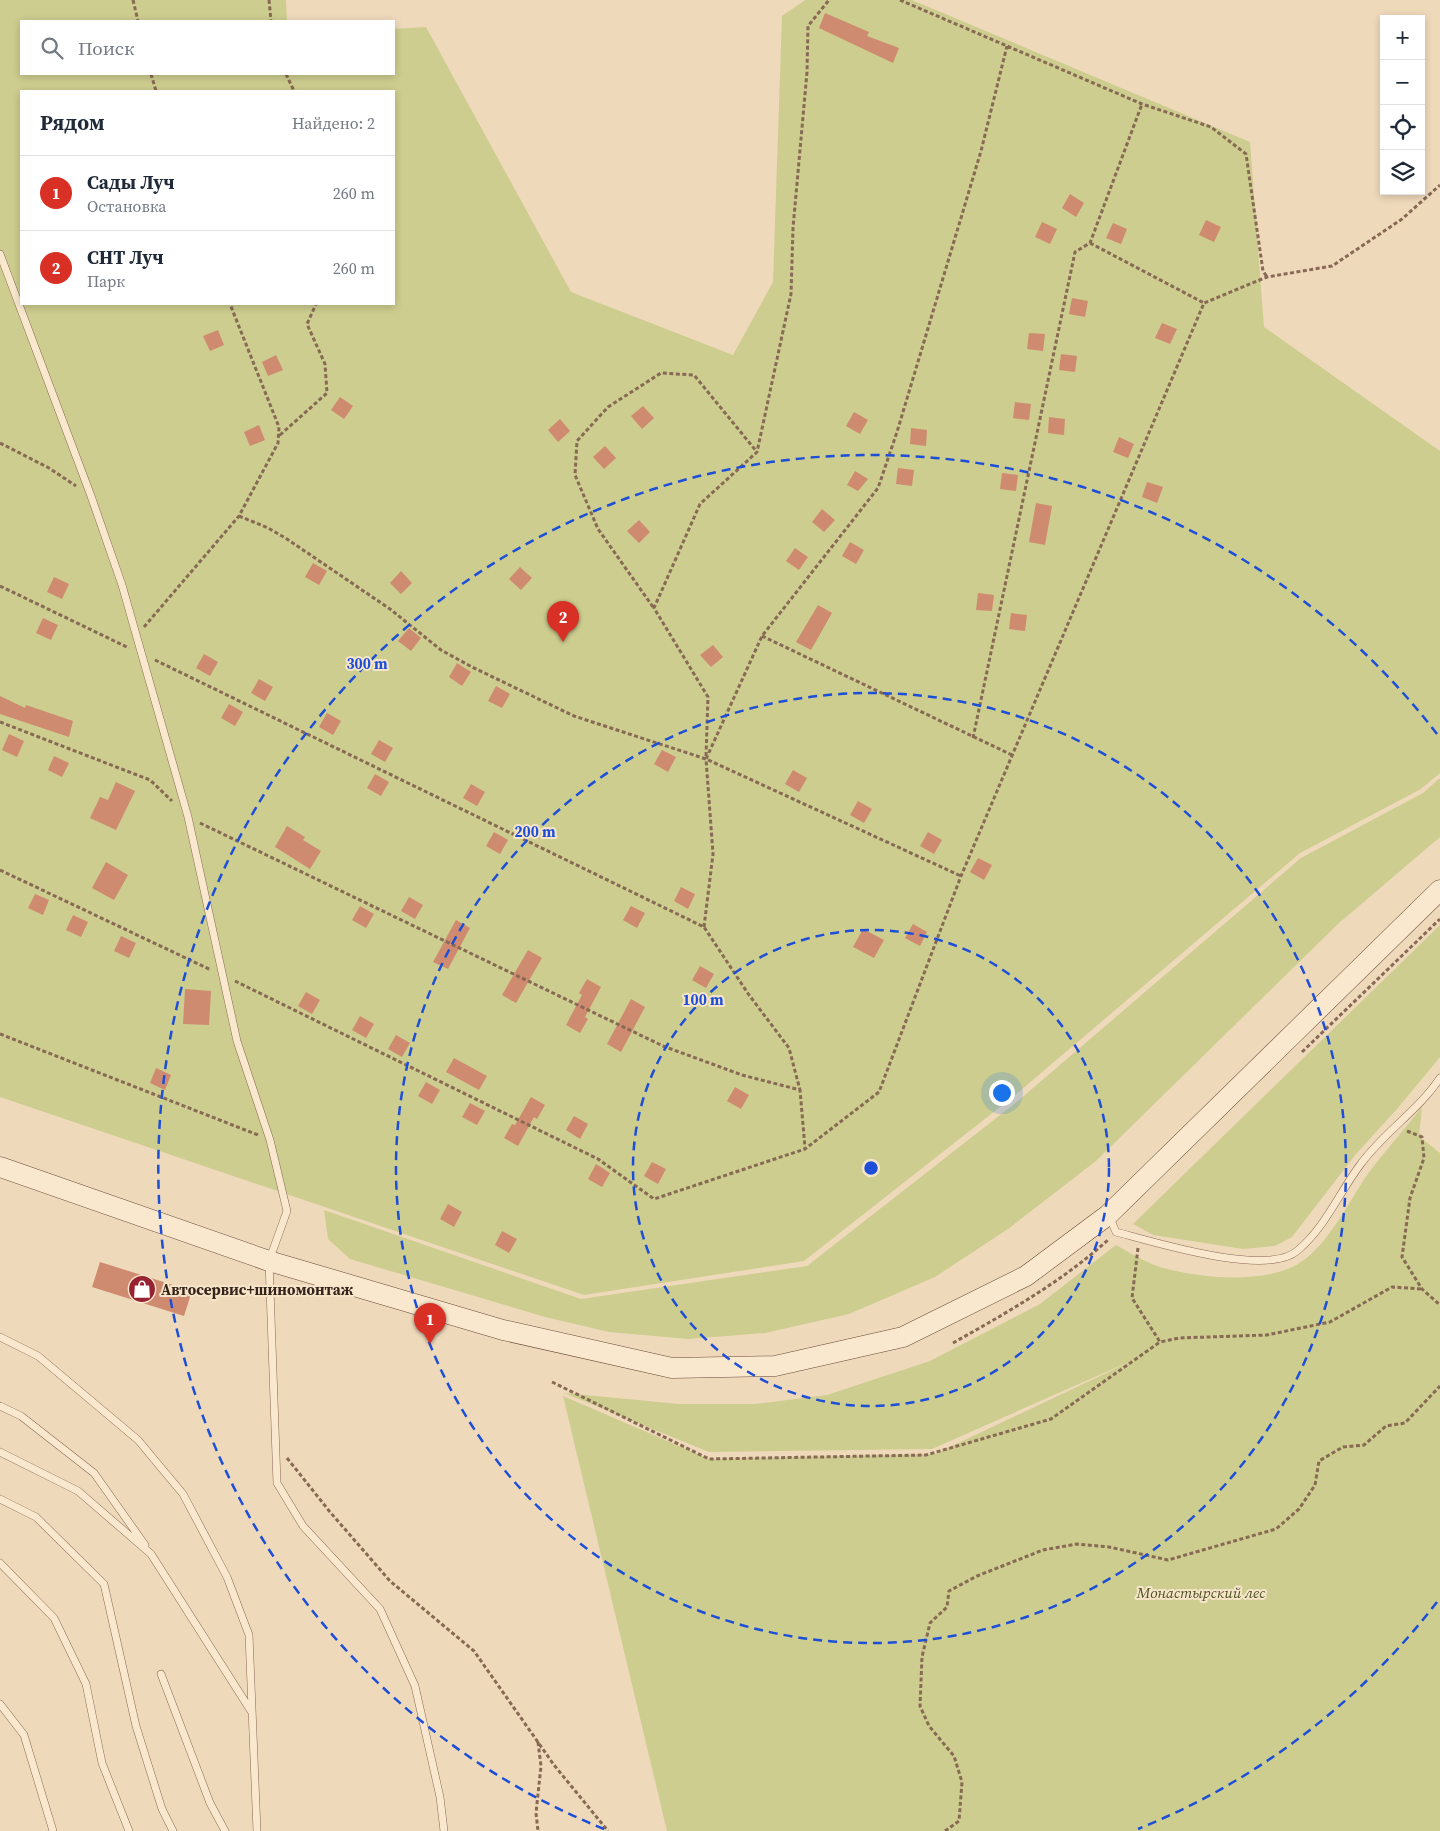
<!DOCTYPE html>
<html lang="ru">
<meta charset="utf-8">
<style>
body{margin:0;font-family:"Source Serif 4",serif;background:#f2f2f3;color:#1f2937}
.controls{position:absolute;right:15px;top:15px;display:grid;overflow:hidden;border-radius:0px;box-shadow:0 2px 8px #0003}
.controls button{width:45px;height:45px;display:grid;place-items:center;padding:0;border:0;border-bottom:1px solid #e0e1e3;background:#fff;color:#1f2937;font:25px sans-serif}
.you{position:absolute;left:1001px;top:1092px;width:18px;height:18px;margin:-12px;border:4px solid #fff;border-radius:50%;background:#1a73e8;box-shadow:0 0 0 8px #1a73e833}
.badge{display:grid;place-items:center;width:32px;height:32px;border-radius:50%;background:#d93025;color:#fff;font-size:16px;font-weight:700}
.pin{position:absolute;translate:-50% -41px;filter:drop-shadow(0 1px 2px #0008)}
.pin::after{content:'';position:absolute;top:26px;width:18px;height:15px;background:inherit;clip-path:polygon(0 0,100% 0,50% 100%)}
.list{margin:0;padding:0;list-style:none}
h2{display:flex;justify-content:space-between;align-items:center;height:65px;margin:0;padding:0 20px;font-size:21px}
h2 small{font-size:16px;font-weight:400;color:#747a83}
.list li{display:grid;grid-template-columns:32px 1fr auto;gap:15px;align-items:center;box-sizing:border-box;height:75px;padding:0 20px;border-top:1px solid #e0e1e3}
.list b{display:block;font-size:19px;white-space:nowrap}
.list p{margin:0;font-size:16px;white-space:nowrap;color:#747a83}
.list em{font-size:16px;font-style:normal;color:#747a83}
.icon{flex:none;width:28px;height:28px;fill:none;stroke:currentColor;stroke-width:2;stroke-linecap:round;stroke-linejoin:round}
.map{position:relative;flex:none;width:1440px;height:1831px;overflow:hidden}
.search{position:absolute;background:#fff;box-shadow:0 2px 8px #0003;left:20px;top:20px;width:375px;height:55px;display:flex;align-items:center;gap:12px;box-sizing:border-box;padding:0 18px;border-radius:0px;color:#747a83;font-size:19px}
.panel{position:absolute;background:#fff;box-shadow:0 2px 8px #0003;left:20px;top:90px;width:375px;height:215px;border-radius:0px}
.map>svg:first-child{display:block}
.green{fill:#cdcd8f;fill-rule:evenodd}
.building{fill:#cf8b6f}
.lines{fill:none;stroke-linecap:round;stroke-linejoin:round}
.lane-casing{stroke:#876954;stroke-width:8}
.secondary-casing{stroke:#684a38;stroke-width:21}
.path{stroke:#876954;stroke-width:3;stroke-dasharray:4 2.5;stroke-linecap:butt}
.lane{stroke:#fae8ce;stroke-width:7}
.secondary{stroke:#fae8ce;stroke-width:20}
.ring{fill:none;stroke:#1d4ed8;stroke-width:2.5;stroke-dasharray:9 6}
.labels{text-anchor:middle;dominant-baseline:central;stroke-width:4;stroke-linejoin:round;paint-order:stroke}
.poi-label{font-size:15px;font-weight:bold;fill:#35241a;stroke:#f7e5ca;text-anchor:start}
.park-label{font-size:15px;font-style:italic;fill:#4c5220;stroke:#f7e5ca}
.centre{fill:#1d4ed8;stroke:#f7e5ca;stroke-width:2.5}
.ring-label{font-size:15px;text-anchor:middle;font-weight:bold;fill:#1d4ed8;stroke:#f7e5ca;stroke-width:4;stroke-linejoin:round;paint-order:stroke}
</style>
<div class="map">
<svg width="1440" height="1831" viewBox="0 0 1440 1831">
<rect width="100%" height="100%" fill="#efd9bb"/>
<!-- green -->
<path class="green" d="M0,0H286L287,21H21V74H394V29L426,27L571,292L733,355L773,282L782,16L805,0H912L1250,142L1264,327L1440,451V773L1421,789L1300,853L1014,1096L804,1261L584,1295L0,1097ZM21,91H394V304H21Z
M1440,778V837L1339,923L1096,1161L1008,1229L935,1277L849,1314L765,1333L688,1339L609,1332L545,1317L350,1259L328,1239L324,1210L581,1299L807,1266L1018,1101L1301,858L1423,793Z
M1440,925V1057L1397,1109L1356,1154L1292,1237L1275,1246L1243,1249L1153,1235L1133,1224Z
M1422,1107L1419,1136L1440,1153V1831H667L563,1396L709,1459L935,1454L1140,1357L932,1449L709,1452L564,1393L679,1404H755L827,1395L930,1361L1040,1304L1116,1245C1129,1252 1143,1261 1157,1266C1195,1278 1262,1285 1298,1264C1327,1247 1348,1203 1367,1175C1384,1152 1404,1130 1422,1107Z"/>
<!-- building -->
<path class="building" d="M825,13L869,32L867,36L899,48L893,63L819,28Z
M1070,194L1084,203L1076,217L1062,208Z
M1206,220L1221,227L1214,242L1199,235Z
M1042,222L1057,229L1050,244L1035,237Z
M1113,223L1127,229L1121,244L1106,238Z
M1072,298L1088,301L1085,317L1069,314Z
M1162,323L1177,329L1170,344L1155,338Z
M218,330L224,345L210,351L203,336Z
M1029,333L1045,334L1043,351L1027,349Z
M1061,354L1077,356L1075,372L1059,370Z
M276,355L283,370L268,376L262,362Z
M340,397L353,406L344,419L331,410Z
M1015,402L1031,404L1029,420L1013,418Z
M643,406L654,418L642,429L631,416Z
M854,412L868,420L860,434L846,426Z
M1049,417L1065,419L1064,435L1048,433Z
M560,419L570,431L558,442L548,430Z
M259,425L265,440L250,446L244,432Z
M911,428L927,430L926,446L910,444Z
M1119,437L1134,444L1128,458L1113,452Z
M605,446L616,458L604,469L593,457Z
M898,468L914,470L912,486L896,484Z
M855,471L868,479L858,491L847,485Z
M1002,473L1018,475L1016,491L1000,489Z
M1147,482L1163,487L1157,503L1142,497Z
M1036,503L1052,506L1045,545L1029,542Z
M822,509L835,520L824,532L812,522Z
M639,520L650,532L639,543L627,531Z
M850,542L864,550L856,564L842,556Z
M795,548L808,557L799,570L786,561Z
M313,563L327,571L319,585L305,577Z
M520,567L532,578L521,590L509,579Z
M401,571L412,583L401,594L390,583Z
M54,577L69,584L62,599L47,592Z
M978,593L994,595L992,611L976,610Z
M818,605L832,613L811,650L796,642Z
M1011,613L1027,615L1025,631L1009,629Z
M43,618L58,625L51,640L36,633Z
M409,628L421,638L411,651L398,641Z
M713,645L723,657L711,667L700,655Z
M204,654L218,662L210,676L196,668Z
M457,663L471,672L462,686L449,677Z
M259,679L273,687L265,701L251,693Z
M496,686L510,694L502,708L488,701Z
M0,696L25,708L26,705L73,721L69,737L0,714Z
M229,704L243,712L235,726L221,718Z
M327,713L341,721L333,735L319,727Z
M9,734L24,741L17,757L2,750Z
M379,740L393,748L385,762L371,754Z
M662,750L676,757L668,772L654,764Z
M54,756L69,763L62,777L48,770Z
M793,770L807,778L799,792L785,784Z
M375,774L389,782L381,796L367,788Z
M116,782L135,791L116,830L90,818L100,797L108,800Z
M471,784L485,792L477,806L463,798Z
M858,801L872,809L864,823L850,815Z
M287,826L305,837L303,840L321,851L310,869L275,847Z
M494,832L508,840L500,854L486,846Z
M928,832L942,840L934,854L920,846Z
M978,858L992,865L984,880L970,872Z
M106,862L128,875L114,900L92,888Z
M681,887L695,894L688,909L674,901Z
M35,894L49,900L43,915L28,908Z
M409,897L423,905L415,919L401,911Z
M360,906L374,914L366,928L352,920Z
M631,906L645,913L637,928L623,920Z
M73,915L88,922L81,937L66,930Z
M456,920L470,928L448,969L433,962Z
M913,924L927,932L920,946L905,938Z
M863,929L884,940L874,958L853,947Z
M121,936L136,943L129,958L114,951Z
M528,950L542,958L516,1003L502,995Z
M700,966L714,974L706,988L692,980Z
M587,979L601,987L585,1017L588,1019L580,1033L566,1025L582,995L579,993Z
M185,989L211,991L209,1025L183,1024Z
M306,992L320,1000L312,1014L298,1006Z
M631,999L645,1007L621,1052L607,1044Z
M360,1016L374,1024L366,1038L352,1030Z
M396,1035L410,1043L402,1057L388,1049Z
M454,1058L487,1076L479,1090L446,1072Z
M156,1068L171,1075L165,1090L150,1083Z
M426,1082L440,1090L432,1104L418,1096Z
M735,1087L749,1095L741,1109L727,1101Z
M531,1097L545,1105L537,1119L534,1117L518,1146L504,1138L512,1124L515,1125Z
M470,1103L485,1111L477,1125L462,1117Z
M574,1116L588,1124L580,1139L566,1130Z
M652,1162L666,1169L658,1184L644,1176Z
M596,1164L610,1173L602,1187L588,1179Z
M448,1204L462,1212L454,1227L440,1219Z
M502,1231L517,1239L509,1253L495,1245Z
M100,1262L192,1291L184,1316L92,1287Z"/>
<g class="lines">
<!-- lane casing -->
<g class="lane-casing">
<path id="lane" d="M0,254L91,496L122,585L188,817L237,1041L270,1140L287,1211L269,1261L277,1483L303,1526L380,1609L415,1686L440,1797L444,1831
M1109,1216L1116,1232C1154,1242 1266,1277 1297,1251C1325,1228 1339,1193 1360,1165C1383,1133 1418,1111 1440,1078
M0,1337L38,1356L138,1440L183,1494L227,1577L249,1635L257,1831
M0,1406L21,1416L94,1473L145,1545
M0,1452L78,1491L151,1554L251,1711
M0,1499L36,1517L104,1584L136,1726L162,1809L173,1831
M0,1563L54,1618L86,1684L102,1763L129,1831
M161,1674L210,1803L225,1831
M0,1704L24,1735L53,1831"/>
</g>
<!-- secondary casing -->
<g class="secondary-casing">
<path id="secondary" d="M0,1167L269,1261L503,1330L672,1368L775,1366L903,1337L1026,1276L1108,1215L1440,890"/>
</g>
<!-- path -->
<path class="path" d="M133,0L138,21
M269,0L271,21
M900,0L1142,104L1211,127L1246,154L1263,271L1267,277
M151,74L156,91
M286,74L294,91
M1090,243L1204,303
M280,435L327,393L325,364L307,324L316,304
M0,443L49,468L76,486
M239,516L268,528L287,539L390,609L441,650L472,667L574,716L706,759L961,876
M0,586L129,648
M653,607L598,529L575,475L577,441L608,407L661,373L694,375L757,452
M144,627L239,516L278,443L279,427L230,304
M762,636L1012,755
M155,660L704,927L749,995L789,1048L800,1090
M0,722L150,780L172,801
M973,738L1075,252L1090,243L1142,104
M706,756L708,697L654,608L700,504L757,452L791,294L793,228L807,72L808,26L829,0
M200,823L663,1046L742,1075L800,1090L805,1148
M0,870L211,970
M704,927L713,854L706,759L762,636L878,488L897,432L981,151L1007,46
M235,981L598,1159L654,1199L805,1149L879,1092L961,876L1204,303L1267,277L1332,266L1402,219L1440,185
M0,1034L258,1135
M1302,1052L1440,919
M1407,1131L1422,1137L1424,1158L1410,1198L1402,1257L1422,1289L1440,1305
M1138,1248L1132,1298L1160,1342L1179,1338L1267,1335L1330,1322L1392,1287L1422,1289
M953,1343C1008,1312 1063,1281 1109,1239
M552,1382L709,1459L926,1455L1051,1419L1160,1342
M287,1458L330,1512L390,1581L474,1651L554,1765L608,1831
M538,1742L541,1766L536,1813L538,1831
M945,1831L959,1821L962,1782L954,1756L929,1726L920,1706L922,1657L930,1623L947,1607L949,1591L977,1576L1043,1550L1077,1544L1109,1547L1168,1560L1276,1529L1299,1509L1315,1485L1319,1461L1343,1447L1364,1445L1386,1426L1405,1423L1440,1386"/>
<!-- lane -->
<use href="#lane" class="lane"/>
<!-- secondary -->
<use href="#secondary" class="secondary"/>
</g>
<!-- distance rings -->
<g class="ring">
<circle cx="871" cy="1168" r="238"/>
<circle cx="871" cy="1168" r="475"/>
<path d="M1437 1602A713 713 0 0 1 1138 1829M604 1829A713 713 0 1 1 1437 734"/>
</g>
<!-- icons -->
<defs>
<g id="shop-disc" transform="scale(1.4375)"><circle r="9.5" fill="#982231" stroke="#f7e5ca"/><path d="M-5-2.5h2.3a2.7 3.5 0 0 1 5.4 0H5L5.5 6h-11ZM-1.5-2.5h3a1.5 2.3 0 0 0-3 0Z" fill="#fff"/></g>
</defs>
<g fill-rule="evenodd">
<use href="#shop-disc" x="142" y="1289"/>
</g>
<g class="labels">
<!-- poi labels -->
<g class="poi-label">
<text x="161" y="1289">Автосервис+шиномонтаж</text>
</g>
<!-- park labels -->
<g class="park-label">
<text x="1201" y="1592">Монастырский лес</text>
</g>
</g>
<circle cx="871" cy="1168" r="8" class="centre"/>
<g class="ring-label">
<text x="367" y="669">300 m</text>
<text x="535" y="837">200 m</text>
<text x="703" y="1005">100 m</text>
</g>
</svg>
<div class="controls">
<button>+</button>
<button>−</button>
<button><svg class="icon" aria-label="locate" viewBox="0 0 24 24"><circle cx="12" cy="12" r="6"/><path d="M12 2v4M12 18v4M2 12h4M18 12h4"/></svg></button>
<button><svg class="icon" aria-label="layers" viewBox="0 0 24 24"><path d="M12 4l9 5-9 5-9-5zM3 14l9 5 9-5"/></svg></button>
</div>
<div class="you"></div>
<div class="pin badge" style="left:430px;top:1344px">1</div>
<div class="pin badge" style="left:563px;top:642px">2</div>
<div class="search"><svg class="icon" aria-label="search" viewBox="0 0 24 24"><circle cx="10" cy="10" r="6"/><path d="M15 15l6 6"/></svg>Поиск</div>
<section class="panel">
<h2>Рядом<small>Найдено: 2</small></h2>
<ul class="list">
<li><span class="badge">1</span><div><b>Сады Луч</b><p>Остановка</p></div><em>260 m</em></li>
<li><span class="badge">2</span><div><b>СНТ Луч</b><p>Парк</p></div><em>260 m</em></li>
</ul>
</section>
</div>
